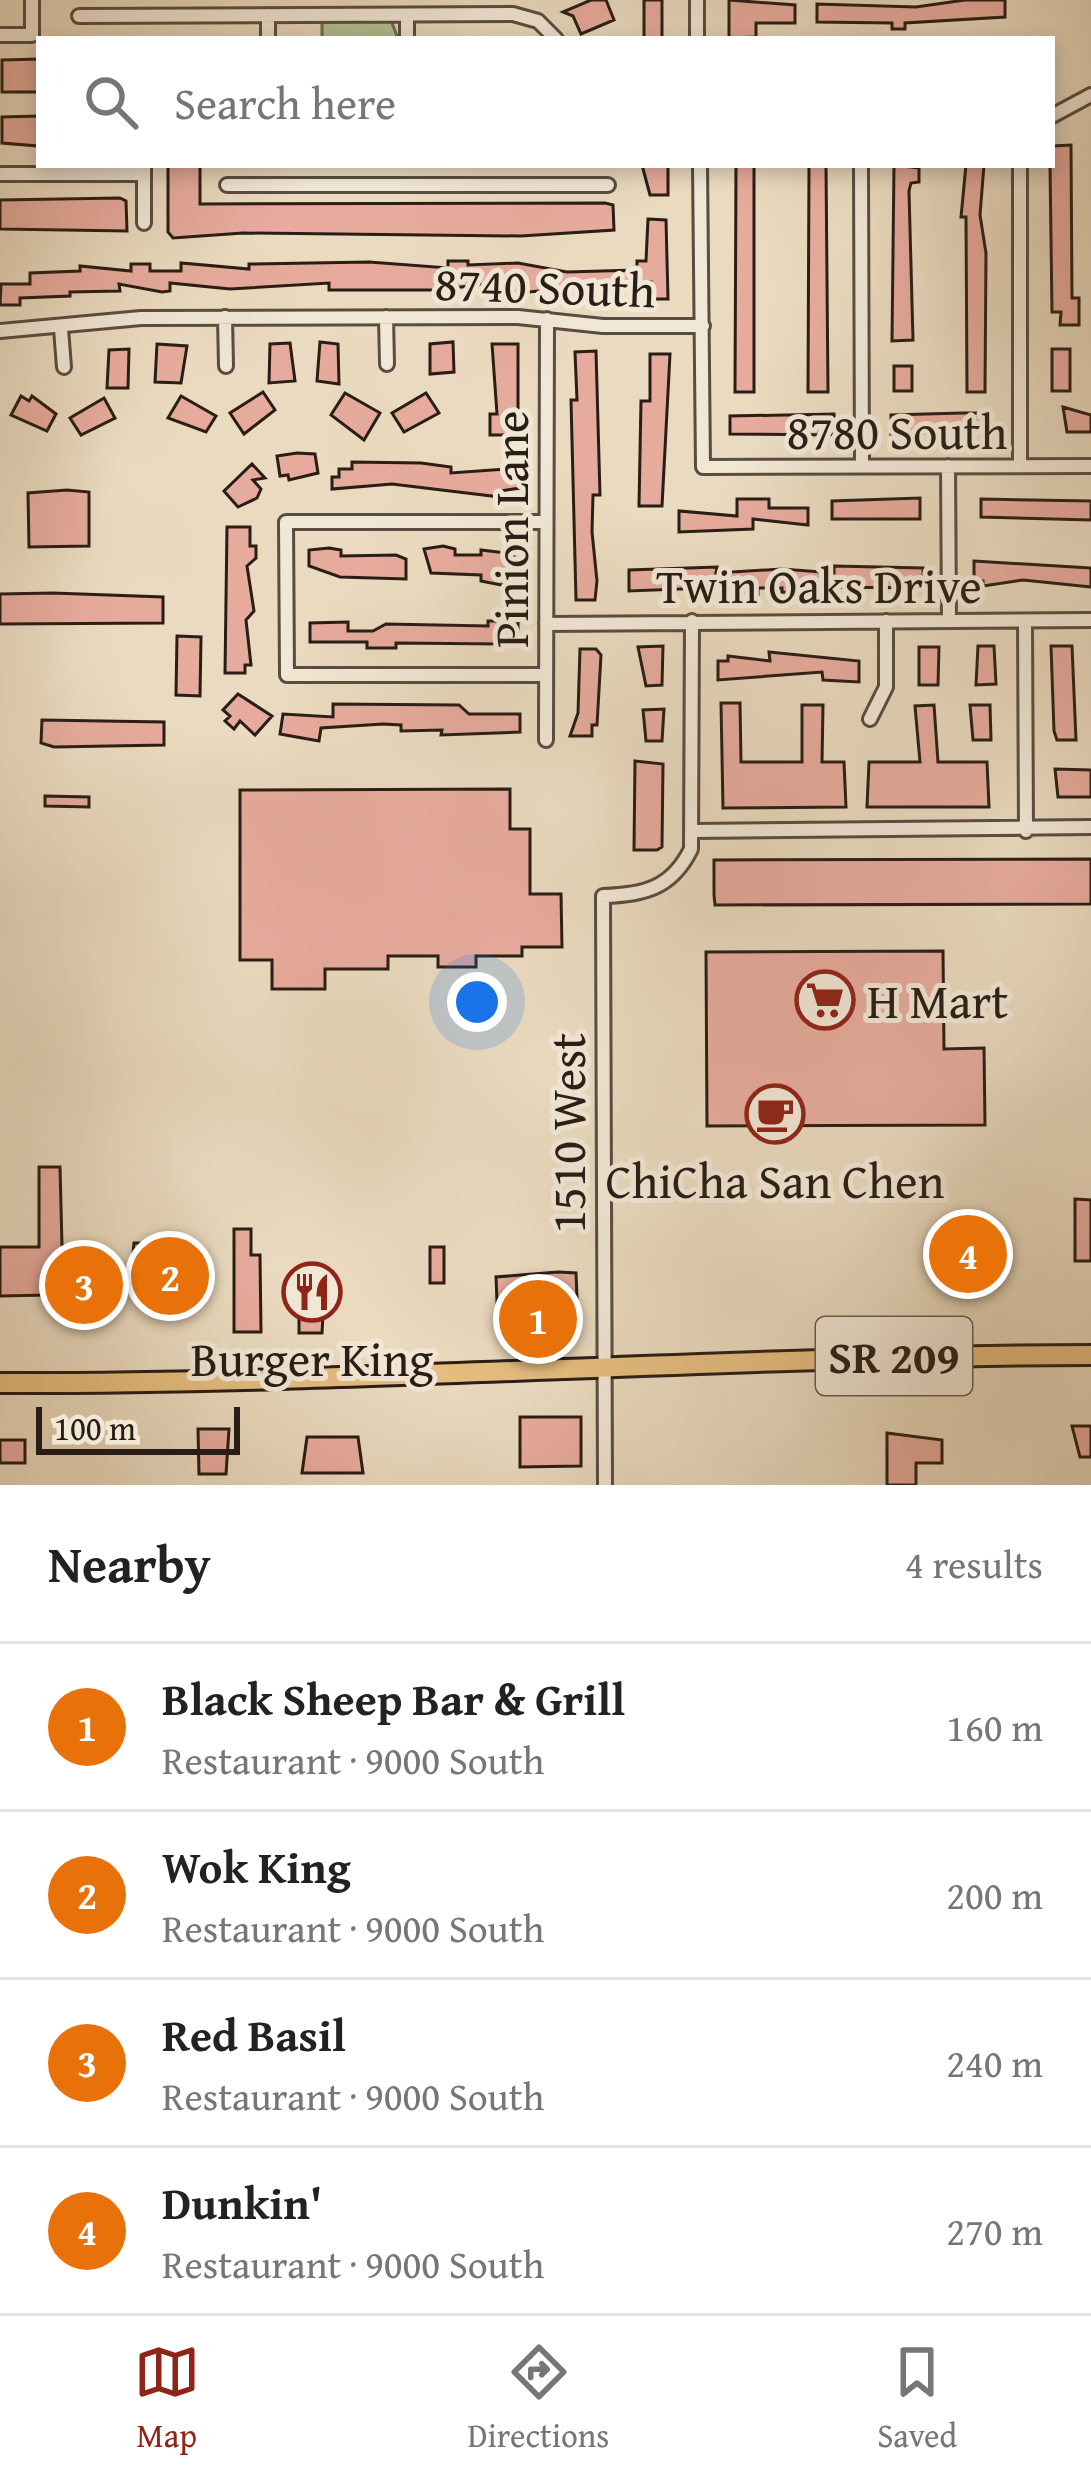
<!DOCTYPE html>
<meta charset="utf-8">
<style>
body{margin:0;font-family:"Gentium Book Plus",serif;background:#f6f6f6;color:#222}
.scale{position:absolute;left:36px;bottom:30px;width:204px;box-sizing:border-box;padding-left:12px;border:6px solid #291d15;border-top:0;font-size:33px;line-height:42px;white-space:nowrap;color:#291d15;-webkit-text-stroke:9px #f1e7d5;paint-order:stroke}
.you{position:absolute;left:477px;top:1002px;width:42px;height:42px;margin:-30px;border:9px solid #fff;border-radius:50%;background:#1a73e8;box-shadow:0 0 0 18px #1a73e833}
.badge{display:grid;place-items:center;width:78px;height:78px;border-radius:50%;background:#8f2418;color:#fff;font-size:39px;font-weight:700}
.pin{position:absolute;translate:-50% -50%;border:6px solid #fff;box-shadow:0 3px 12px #0006}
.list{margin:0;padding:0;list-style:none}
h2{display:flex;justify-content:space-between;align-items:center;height:156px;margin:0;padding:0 48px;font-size:51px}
h2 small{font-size:39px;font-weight:400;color:#767676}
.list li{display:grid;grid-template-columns:78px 1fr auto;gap:36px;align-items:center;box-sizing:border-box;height:168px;padding:0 48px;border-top:3px solid #e0e0e0}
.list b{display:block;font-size:45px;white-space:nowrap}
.list p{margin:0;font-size:39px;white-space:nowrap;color:#767676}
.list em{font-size:39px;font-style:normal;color:#767676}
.icon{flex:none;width:66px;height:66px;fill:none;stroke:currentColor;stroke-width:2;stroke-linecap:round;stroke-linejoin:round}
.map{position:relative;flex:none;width:1091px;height:1485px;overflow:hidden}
.search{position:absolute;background:#fff;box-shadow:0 6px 18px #0003;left:36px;right:36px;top:36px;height:132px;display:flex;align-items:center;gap:30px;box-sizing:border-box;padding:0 42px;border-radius:0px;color:#767676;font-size:45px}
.sheet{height:828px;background:#fff}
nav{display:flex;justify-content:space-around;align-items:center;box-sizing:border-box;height:168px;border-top:3px solid #e0e0e0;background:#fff;font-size:33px;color:#767676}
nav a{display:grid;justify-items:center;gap:6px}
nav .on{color:#8f2418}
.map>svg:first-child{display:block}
.green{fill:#b2c195;stroke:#6e6f55;stroke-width:3}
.building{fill:#e7ab9d;stroke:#291d15;stroke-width:3}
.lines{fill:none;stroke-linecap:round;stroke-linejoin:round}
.minor-casing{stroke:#594c40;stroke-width:18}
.primary-casing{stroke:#291d15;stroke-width:24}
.minor{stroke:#f1e7d5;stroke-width:12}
.primary{stroke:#e5bd80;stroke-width:18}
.labels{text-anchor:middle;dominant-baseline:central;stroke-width:10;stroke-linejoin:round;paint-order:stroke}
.shield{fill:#f1e7d5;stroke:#655a4f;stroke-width:3}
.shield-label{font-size:45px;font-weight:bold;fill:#291d15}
.street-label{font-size:48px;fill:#291d15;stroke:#f1e7d5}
.poi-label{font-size:48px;fill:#291d15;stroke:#f1e7d5}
</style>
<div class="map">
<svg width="1091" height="1485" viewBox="0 0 1091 1485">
<rect width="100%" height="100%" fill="#eadabf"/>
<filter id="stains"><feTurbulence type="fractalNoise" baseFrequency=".00167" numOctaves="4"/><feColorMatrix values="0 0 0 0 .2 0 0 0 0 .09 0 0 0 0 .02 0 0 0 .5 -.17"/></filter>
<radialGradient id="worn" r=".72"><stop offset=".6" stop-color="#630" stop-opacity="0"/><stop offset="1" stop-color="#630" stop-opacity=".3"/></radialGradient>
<!-- green -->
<path class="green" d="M391,20L398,39H322V22Z"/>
<!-- building -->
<path class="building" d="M591,0H606L614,20L581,34L573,16L563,12Z
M644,0H662V38H644Z
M729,0L795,5V23H756V37L729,38Z
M965,0H1005V17L905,23V29H892V23L817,22V4L916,7Z
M39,59V92H2V60Z
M39,116V146L2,143V117Z
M1071,145L1072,298H1079V325H1060L1061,312H1052L1050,165L1052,146Z
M168,165H200V204L605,203L613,205L614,230L521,236L243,233L173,238L168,232Z
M642,165H668V195H650Z
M736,165H754V392H735Z
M809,165H826L828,392H808Z
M894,165L919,168V182L911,183L909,191L913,340L892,341Z
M966,165H984L980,215L986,253L985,392H967L966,217H961Z
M120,198L126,201L127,231L0,229V200Z
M648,219L666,220L668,299H651V282L618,281V291H609V297H577L578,288L528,292L488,288V284L435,290H329V283L230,289L170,283V291L162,292L119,284L120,291L70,292V296L20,298V305H0L1,284H30V273L80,271V266L131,271V264H150V271H181V263L249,269V264L369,262L448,268V261H468V265L518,263L567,272L637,270V261H646Z
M320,342L338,344L339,384L317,381Z
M453,342L454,372L430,374V344Z
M290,343L295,381L269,383L270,344Z
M157,344L187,346L181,383L155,382Z
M492,344H518V414L509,435H490V414H497Z
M129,349L128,388H107L109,350Z
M1052,349H1070V391H1052Z
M596,351L600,495H593L592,532L597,581L595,600H576L571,400H577L575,352Z
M650,354H670L662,506H639L641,401H650Z
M894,366H912V391H894Z
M263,392L275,410L244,434L230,413Z
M345,393L380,413L364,440L331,415Z
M426,393L439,413L404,432L392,413Z
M21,396L29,401L32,396L56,414L47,431L11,415Z
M181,396L216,416L206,432L168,418Z
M104,398L115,418L81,435L70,418Z
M1063,407L1091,415V432H1067Z
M962,413H983V432L891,434V415Z
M834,414V435L730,434V416Z
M297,453L315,454L318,473L289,480L288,475L280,476L277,456Z
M352,462L421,463L451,467V473L521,468V488L500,491V497L392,484L332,489V477H339V469H352Z
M252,464L265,478L253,480L261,489L257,498L238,507L224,491Z
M67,490L89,492V546L29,547L28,493Z
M920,498V519H832V501Z
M737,499H769V508H808V525L753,519V529L679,532V511L737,516Z
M981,499L1091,501V520L981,517Z
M227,527H250V546H256V558L247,566L254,611L246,620L251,665H245V673H225Z
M443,546L455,549V555H481V550L514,554V559H522V578L501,585L481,581V575L431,573L424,549Z
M329,548L341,550V556L396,555L406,559V579L340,577L309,566V550Z
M974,561L1091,568V587L1023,580L983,586V581H974Z
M834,566L923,568V588L820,587V593L813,594L782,592V588H758V594L732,592V587L629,591V570L717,567L716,573L782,569L834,573Z
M53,593L163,597V623L0,624V594Z
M500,614H518V634H508L501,644L396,643V648H367V642H310V623L348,622V631H373L386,624L488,626V621H500Z
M177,636L201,637L200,696L176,695Z
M663,646L662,685L646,686L638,647Z
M978,646H994L996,684L976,685Z
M1051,646H1072L1076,740H1057L1054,731Z
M919,647H939L938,685H919Z
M580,649H596L601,655L597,725H592V736H570L578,713Z
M769,652L859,661V682L823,680L822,672L718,680V661H728V656L770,661Z
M238,694L272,716L255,735L240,721L234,729L225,721L230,716L223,710Z
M721,703H740L741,762H802V705H823L822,762H844L846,807L723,808Z
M333,704L459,705L469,714H520V732L441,735L442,730L401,731V725L383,724L321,728L319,741L280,734L283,714L333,717Z
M934,705L938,762H987L989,807H867L869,762H920L915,706Z
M970,705H990L991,740H973Z
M664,709L662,741H646L643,710Z
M42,720L164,722V745L54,747L41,743Z
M635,761L663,764L662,847L657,850H634Z
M1055,769L1091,770V797H1058Z
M510,789V829H530V894H561L562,947H522V956H476V967H438V956H388V969H325V989H272V960H240V790Z
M45,796L89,797V807L45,806Z
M1091,859V904L715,905L714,895V860Z
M943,951L944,1049L984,1048L985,1125L707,1126L706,952Z
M39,1167H60L62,1246H97V1294L0,1296V1247H39Z
M1075,1199L1091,1200V1261H1075Z
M234,1229H251V1255H260L261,1332H234Z
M958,1242L994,1245V1261H943V1248Z
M134,1243L180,1244V1282L130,1285Z
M430,1247H444V1283H430Z
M299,1270H311V1279H325L322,1333H299Z
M558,1272L576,1273L578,1323L498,1327L496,1277Z
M520,1417H581V1466L520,1467Z
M1072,1426H1091V1457H1080Z
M198,1429H229L226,1474H199Z
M887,1433L942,1440V1463H916V1485H887Z
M307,1437H358L363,1473H302Z
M0,1440H25V1463H0Z"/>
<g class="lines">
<!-- minor casing -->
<g class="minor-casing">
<path id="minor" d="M697,0V39
M268,15V39
M407,15V39
M79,16L513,14L538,21L556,39
M0,35H32V0
M1052,116L1091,95
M144,165V223
M700,165L703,467L1091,466
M861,165L862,466
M1020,165V466
M0,174H144
M227,185H608
M225,317L226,366
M386,317L387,364
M61,329L64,367
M0,331L141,318L518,317L603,326H703
M948,466L949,620
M545,522H286L287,675H546
M1025,621L1026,831
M546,624L1091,620
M870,719L886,687V621
M546,740L547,319
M693,831L1091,827
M605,1485L603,896C644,895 672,888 691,849L692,621"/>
</g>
<!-- primary casing -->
<g class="primary-casing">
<path id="primary" d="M0,1383C364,1384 727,1356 1091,1355"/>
</g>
<!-- minor -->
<use href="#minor" class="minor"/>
<!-- primary -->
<use href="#primary" class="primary"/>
</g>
<!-- icons -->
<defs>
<g id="supermarket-ring" transform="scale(3)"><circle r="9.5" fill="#f1e7d5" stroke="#8f2418" stroke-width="1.5"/><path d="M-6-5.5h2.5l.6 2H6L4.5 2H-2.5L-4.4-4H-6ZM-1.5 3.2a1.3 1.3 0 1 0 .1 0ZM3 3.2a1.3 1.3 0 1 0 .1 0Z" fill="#8f2418"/></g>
<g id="cafe-ring" transform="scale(3)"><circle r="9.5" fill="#f1e7d5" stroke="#8f2418" stroke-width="1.5"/><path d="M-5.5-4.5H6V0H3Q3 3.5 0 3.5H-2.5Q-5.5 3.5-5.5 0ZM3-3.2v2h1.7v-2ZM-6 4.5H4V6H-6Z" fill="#8f2418"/></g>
<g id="restaurant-ring" transform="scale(3)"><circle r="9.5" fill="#f1e7d5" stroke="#8f2418" stroke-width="1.5"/><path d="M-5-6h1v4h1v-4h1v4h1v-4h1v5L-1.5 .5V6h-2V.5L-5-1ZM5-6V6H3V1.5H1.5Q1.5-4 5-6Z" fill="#8f2418"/></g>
</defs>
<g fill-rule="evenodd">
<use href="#supermarket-ring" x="825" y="1000"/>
<use href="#cafe-ring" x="775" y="1114"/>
<use href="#restaurant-ring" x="312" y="1292"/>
</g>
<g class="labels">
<!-- shield labels -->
<rect class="shield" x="816" y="1317" width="156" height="78" rx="9"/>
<g class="shield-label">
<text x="894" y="1356">SR 209</text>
</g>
<!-- street labels -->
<g class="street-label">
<text transform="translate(545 286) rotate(2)">8740 South</text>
<text x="897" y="431">8780 South</text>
<text transform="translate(510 529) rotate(-90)">Pinion Lane</text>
<text x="819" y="585">Twin Oaks Drive</text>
<text transform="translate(567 1133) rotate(-90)">1510 West</text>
</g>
<!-- poi labels -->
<g class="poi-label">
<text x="867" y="1000" text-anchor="start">H Mart</text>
<text x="775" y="1180">ChiCha San Chen</text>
<text x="312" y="1358">Burger King</text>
</g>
</g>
<rect width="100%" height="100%" filter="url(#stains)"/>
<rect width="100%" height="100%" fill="url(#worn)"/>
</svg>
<div class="scale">100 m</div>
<div class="you"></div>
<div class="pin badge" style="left:538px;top:1319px;background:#e8710a">1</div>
<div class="pin badge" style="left:170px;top:1276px;background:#e8710a">2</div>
<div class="pin badge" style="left:84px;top:1285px;background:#e8710a">3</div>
<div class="pin badge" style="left:968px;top:1254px;background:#e8710a">4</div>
<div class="search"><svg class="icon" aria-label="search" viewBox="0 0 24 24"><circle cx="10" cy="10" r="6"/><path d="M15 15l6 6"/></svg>Search here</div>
</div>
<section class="sheet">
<h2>Nearby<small>4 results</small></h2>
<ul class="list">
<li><span class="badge" style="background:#e8710a">1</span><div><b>Black Sheep Bar &amp; Grill</b><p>Restaurant · 9000 South</p></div><em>160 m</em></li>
<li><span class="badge" style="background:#e8710a">2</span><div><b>Wok King</b><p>Restaurant · 9000 South</p></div><em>200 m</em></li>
<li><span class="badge" style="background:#e8710a">3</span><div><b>Red Basil</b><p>Restaurant · 9000 South</p></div><em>240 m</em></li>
<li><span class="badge" style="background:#e8710a">4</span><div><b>Dunkin'</b><p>Restaurant · 9000 South</p></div><em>270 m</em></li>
</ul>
</section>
<nav>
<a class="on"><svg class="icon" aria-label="map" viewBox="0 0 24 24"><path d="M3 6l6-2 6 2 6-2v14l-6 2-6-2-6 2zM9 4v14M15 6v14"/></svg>Map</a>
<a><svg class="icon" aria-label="directions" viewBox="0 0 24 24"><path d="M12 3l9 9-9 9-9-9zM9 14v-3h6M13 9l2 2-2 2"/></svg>Directions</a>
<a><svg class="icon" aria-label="saved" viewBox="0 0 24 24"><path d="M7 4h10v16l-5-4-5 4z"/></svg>Saved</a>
</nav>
